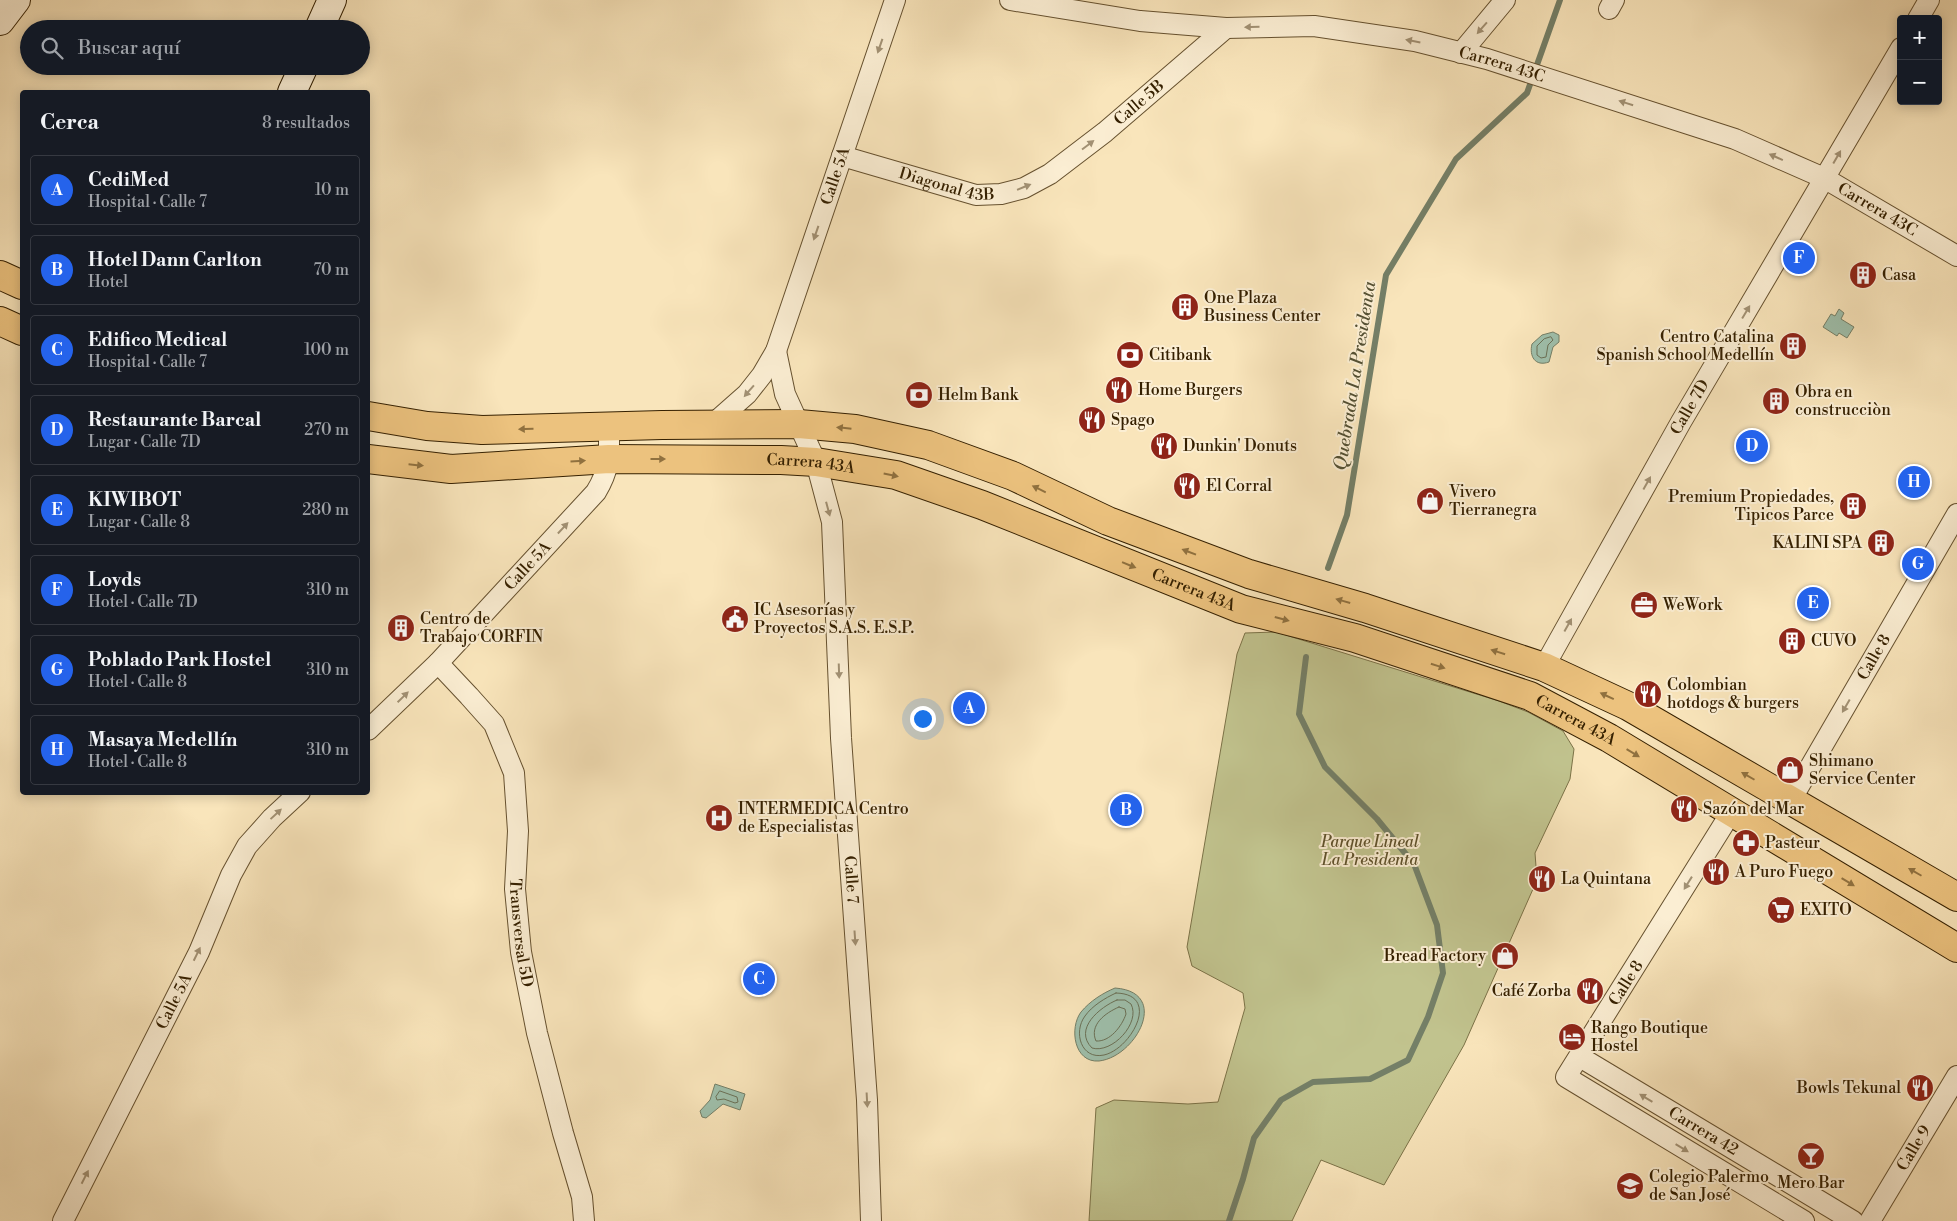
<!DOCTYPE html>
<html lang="es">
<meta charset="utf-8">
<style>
body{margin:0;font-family:"Libre Bodoni",serif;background:#242831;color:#f1f3f6}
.controls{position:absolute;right:15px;top:15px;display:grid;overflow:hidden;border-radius:5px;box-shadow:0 2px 12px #0003}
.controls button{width:45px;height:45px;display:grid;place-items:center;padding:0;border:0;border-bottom:1px solid #363941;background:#171b24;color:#f1f3f6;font:25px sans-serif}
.you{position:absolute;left:922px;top:718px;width:18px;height:18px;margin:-12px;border:4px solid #fff;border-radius:50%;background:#1a73e8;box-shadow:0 0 0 8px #1a73e833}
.badge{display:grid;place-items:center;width:32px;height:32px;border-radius:50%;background:#2563eb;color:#fff;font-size:16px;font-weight:700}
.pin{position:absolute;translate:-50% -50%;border:2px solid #fff;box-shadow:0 1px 5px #0006}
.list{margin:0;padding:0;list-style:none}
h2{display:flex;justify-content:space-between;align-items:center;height:65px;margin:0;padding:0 20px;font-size:21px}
h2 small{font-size:16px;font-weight:400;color:#9ea1a6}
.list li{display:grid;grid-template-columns:32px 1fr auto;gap:15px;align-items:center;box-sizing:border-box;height:70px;margin:0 10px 10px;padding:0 10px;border:1px solid #363941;border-radius:5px}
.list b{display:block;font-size:19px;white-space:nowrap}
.list p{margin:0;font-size:16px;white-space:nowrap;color:#9ea1a6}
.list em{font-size:16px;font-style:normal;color:#9ea1a6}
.icon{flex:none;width:28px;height:28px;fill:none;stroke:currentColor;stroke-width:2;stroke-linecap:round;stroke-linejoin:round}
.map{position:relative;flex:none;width:1957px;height:1221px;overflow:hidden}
.search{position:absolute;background:#171b24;box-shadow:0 2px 12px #0003;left:20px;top:20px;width:350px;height:55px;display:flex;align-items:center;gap:12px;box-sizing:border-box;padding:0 18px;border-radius:28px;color:#9ea1a6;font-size:19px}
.panel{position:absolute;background:#171b24;box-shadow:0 2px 12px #0003;left:20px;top:90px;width:350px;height:705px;border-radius:5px}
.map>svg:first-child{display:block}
.green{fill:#c1c38e;stroke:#7b7247}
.water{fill:#9ebfab;stroke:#747f67}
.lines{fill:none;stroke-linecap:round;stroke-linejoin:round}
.shore{stroke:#6a7056;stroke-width:1}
.stream{stroke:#747f67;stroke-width:6}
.street-casing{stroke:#66512f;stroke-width:22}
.secondary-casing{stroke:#352000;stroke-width:30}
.primary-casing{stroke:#352000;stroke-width:30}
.street{stroke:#fbeed3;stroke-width:20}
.secondary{stroke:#fbeed3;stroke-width:28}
.primary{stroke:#ecc27e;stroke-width:28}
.oneway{fill:#a29174}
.oneway2{fill:#90713f}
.labels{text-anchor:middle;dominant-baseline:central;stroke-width:4;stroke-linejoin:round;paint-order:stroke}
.street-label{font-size:16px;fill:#352000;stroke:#fbeed3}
.poi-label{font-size:16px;fill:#352000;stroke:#fbeed3;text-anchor:start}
.park-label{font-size:16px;font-style:italic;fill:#5f512b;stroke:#fbeed3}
.water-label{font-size:18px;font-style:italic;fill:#545033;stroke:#fbeed3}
</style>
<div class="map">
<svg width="1957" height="1221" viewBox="0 0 1957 1221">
<rect width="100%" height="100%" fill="#f9e5bb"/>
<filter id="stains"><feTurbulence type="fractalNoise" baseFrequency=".004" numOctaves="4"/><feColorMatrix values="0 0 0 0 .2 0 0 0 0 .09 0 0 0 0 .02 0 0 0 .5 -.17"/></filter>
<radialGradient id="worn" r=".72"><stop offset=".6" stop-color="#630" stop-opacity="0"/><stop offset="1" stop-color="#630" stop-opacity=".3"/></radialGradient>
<!-- green -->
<path class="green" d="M1276,632L1499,701L1528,712L1563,731L1574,749L1570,779L1535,853L1537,880L1464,1045L1384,1185L1321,1160L1292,1221H1089L1096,1108L1114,1100L1188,1104L1218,1102L1245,1008L1243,993L1192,966L1187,947L1237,654L1245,633Z"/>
<!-- water -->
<path class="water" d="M1839,309L1844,313L1841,319L1854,327L1847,338L1839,333L1837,336L1823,327L1831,314L1835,316Z
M1553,332L1559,335V342L1553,347L1549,362C1535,367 1529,356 1532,344L1542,335Z
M1115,988C1171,992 1136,1057 1099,1061C1074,1063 1069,1028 1081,1012C1090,1001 1103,993 1115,988Z
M715,1084L745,1094L740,1110L723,1104L706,1118L702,1117L700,1111L710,1100Z"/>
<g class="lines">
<!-- shore -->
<path class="shore" d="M1551,337L1553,340L1548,345L1546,357L1541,358L1537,355V346L1544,339Z
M1116,993C1162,994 1131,1049 1104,1055C1081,1060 1073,1032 1085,1016C1092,1006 1105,998 1116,993Z
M1117,1000H1125L1131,1004C1141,1023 1112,1054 1092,1048C1073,1029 1100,1007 1117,1000Z
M1119,1007L1125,1009L1126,1014C1122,1026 1110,1042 1096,1041C1089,1025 1105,1013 1119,1007Z
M720,1091L737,1097L738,1102L735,1103L724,1099L717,1100L716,1097Z"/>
<!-- stream -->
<path class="stream" d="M1328,568L1347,515L1386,275L1456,159L1527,93L1560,0
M1229,1221L1243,1179L1254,1138L1281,1100L1313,1082L1370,1079L1408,1060L1428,1017L1443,973L1437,925L1414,864L1377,819L1325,767L1299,714L1306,657"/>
<!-- street casing -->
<g class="street-casing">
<g id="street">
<path id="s1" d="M1010,0L1140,21L1226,28L1314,26L1415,41L1487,59L1735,139L1824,178L1957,256"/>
<path d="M1609,9L1614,0"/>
<path d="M1918,19L1929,0"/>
<path d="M1461,53L1505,0"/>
<path id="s2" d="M842,156L976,195L1001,194L1024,188L1050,174L1105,132L1226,28"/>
<path id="s3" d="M776,351L785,394L816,462L832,522L841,738L867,1100L871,1221"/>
<path id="s4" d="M713,424L747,394L762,375L776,351L895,0"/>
<path id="s5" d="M438,663L469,696L494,724L514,773L518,831L515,889L521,952L537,1033L563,1133L582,1197L584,1221"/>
<path id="s6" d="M1544,667L1681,422L1901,48"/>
<path id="s7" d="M368,730L438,663L596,492C611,467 609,454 609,426"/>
<path id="s8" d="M1791,800L1957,514"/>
<path d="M1732,811L1566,1077L1804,1221"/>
<path id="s9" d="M1580,1057L1853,1221"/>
<path id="s10" d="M63,1221L199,952L231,875L247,846L272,818L300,792"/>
<path id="s11" d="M1870,1221L1957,1076"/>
</g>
</g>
<!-- secondary casing -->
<g class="secondary-casing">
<path id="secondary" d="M0,21L16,0
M319,29L332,0
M292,92L304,66"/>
</g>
<!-- primary casing -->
<g class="primary-casing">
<g id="primary">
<path d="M0,275L22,285"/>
<path d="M0,321L22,331"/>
<path d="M368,416L427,426L482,430L662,425L799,424L855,429L928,445L1013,476L1108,521L1249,574L1365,608L1544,667L1628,706L1957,897"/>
<path id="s12" d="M368,459L451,469L609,459L781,460L816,462L896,475L982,505L1241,609L1355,638L1530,696L1609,738L1957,948"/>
</g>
</g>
<!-- street -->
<use href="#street" class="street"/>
<!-- secondary -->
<use href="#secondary" class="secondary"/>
<!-- primary -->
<use href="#primary" class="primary"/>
</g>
<!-- one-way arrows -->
<defs><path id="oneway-solid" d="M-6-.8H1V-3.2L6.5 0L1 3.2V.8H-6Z" transform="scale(1.25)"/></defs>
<g class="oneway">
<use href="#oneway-solid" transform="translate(1252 27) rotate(179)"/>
<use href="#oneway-solid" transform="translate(1482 28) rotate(131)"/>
<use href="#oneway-solid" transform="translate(1413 41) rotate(-169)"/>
<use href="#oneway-solid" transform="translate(880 46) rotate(109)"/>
<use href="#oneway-solid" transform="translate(1626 103) rotate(-162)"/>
<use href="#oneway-solid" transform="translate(1088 145) rotate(-37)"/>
<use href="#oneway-solid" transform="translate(1776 157) rotate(-156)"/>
<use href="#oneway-solid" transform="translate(1837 157) rotate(-60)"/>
<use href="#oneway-solid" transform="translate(1024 187) rotate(-22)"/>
<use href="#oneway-solid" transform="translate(816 233) rotate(109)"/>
<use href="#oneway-solid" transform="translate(1746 312) rotate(-59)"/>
<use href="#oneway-solid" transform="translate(749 391) rotate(131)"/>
<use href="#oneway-solid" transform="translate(1647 483) rotate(-61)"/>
<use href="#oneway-solid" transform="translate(828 509) rotate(75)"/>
<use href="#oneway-solid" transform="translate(563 528) rotate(-47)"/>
<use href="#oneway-solid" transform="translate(1568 625) rotate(-61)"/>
<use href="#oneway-solid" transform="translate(839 671) rotate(88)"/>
<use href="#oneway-solid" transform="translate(403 697) rotate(-44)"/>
<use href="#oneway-solid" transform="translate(1846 706) rotate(120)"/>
<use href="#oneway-solid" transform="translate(276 814) rotate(-43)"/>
<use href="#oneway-solid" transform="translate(1688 883) rotate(122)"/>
<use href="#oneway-solid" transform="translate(855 938) rotate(86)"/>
<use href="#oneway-solid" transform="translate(197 954) rotate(-64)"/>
<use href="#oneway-solid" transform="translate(1646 1098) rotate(-149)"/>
<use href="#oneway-solid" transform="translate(867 1100) rotate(87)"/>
<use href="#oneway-solid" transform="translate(1682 1148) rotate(31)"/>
<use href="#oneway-solid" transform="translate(85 1177) rotate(-63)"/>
</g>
<g class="oneway2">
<use href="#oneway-solid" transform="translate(844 428) rotate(-174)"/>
<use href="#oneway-solid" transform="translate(526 429) rotate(178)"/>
<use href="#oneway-solid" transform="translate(658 459)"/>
<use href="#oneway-solid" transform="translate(578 461) rotate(-3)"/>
<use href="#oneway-solid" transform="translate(416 465) rotate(6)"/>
<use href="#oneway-solid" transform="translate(891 475) rotate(12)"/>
<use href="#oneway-solid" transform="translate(1039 489) rotate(-154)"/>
<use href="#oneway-solid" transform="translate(1189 552) rotate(-159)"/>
<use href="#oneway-solid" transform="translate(1129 565) rotate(22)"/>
<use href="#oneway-solid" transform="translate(1343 601) rotate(-164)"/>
<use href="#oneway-solid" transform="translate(1282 619) rotate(15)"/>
<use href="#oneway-solid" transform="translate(1498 652) rotate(-162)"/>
<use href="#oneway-solid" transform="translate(1438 666) rotate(18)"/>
<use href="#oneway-solid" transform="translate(1607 696) rotate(-155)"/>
<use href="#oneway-solid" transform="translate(1633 753) rotate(31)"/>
<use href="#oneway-solid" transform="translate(1748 776) rotate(-150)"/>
<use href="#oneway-solid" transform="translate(1915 872) rotate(-150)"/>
<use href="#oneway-solid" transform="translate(1848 882) rotate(31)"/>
</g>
<!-- icons -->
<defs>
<g id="building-disc" transform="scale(1.4375)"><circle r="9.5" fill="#8f2418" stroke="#fbeed3"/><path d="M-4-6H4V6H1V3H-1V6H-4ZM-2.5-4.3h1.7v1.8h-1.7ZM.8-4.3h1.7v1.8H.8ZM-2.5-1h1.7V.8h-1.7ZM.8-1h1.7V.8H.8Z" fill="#fff"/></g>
<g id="bank-disc" transform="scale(1.4375)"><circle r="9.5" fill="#8f2418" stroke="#fbeed3"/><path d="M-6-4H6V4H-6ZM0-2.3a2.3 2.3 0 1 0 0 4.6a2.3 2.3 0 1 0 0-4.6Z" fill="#fff"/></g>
<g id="restaurant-disc" transform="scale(1.4375)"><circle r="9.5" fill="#8f2418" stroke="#fbeed3"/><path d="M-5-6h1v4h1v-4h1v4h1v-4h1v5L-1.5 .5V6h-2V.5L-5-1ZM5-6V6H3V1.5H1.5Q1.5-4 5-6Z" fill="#fff"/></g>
<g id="shop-disc" transform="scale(1.4375)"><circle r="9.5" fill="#8f2418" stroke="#fbeed3"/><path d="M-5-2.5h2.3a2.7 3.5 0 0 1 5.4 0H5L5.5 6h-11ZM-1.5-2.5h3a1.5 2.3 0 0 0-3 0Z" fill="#fff"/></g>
<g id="office-disc" transform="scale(1.4375)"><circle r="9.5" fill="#8f2418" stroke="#fbeed3"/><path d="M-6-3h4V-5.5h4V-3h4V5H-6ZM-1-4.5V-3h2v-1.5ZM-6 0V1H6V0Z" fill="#fff"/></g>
<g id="civic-disc" transform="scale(1.4375)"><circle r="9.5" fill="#8f2418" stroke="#fbeed3"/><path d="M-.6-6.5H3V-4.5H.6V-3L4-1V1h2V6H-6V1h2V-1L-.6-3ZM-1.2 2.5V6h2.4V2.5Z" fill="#fff"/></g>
<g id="hospital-disc" transform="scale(1.4375)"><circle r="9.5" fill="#8f2418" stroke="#fbeed3"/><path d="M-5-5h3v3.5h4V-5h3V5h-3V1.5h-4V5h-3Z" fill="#fff"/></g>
<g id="pharmacy-disc" transform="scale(1.4375)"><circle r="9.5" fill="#8f2418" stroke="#fbeed3"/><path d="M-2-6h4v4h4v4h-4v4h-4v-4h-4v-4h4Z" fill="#fff"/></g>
<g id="supermarket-disc" transform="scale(1.4375)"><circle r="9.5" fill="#8f2418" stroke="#fbeed3"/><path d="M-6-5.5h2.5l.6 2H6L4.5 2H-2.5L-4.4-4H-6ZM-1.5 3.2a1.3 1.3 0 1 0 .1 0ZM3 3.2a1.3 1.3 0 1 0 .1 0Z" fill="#fff"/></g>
<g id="hotel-disc" transform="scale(1.4375)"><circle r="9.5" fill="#8f2418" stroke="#fbeed3"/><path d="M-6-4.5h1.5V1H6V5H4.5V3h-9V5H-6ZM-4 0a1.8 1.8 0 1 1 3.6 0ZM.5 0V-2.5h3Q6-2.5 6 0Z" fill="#fff"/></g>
<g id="bar-disc" transform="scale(1.4375)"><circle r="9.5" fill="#8f2418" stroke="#fbeed3"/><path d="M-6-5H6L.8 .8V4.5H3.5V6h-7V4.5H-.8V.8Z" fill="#fff"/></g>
<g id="school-disc" transform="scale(1.4375)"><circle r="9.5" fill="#8f2418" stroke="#fbeed3"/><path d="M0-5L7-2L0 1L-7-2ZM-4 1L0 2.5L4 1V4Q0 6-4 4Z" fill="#fff"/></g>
</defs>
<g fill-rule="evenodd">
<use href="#building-disc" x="1863" y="275"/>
<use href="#building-disc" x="1185" y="307"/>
<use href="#building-disc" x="1793" y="346"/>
<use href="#bank-disc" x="1130" y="355"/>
<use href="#restaurant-disc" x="1119" y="390"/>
<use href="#bank-disc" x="919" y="395"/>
<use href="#building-disc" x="1776" y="401"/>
<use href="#restaurant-disc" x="1092" y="420"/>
<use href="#restaurant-disc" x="1164" y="446"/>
<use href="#restaurant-disc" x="1187" y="486"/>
<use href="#shop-disc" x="1430" y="501"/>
<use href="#building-disc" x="1853" y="506"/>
<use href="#building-disc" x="1881" y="543"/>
<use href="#office-disc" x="1644" y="605"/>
<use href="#civic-disc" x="735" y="619"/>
<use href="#building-disc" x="401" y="628"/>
<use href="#building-disc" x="1792" y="641"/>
<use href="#restaurant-disc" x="1648" y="694"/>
<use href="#shop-disc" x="1790" y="770"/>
<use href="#restaurant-disc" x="1684" y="809"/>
<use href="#hospital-disc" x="719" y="818"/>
<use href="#pharmacy-disc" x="1746" y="843"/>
<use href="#restaurant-disc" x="1716" y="872"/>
<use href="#restaurant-disc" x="1542" y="879"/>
<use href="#supermarket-disc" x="1781" y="910"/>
<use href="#shop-disc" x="1505" y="956"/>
<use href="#restaurant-disc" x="1590" y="991"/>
<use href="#hotel-disc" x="1572" y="1037"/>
<use href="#restaurant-disc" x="1920" y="1088"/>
<use href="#bar-disc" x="1811" y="1156"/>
<use href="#school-disc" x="1630" y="1186"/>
</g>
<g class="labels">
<!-- street labels -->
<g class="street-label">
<text stroke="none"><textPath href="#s1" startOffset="498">Carrera 43C</textPath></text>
<text stroke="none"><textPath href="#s2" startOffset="332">Calle 5B</textPath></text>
<text stroke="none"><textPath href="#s4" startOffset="282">Calle 5A</textPath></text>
<text stroke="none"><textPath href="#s2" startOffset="109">Diagonal 43B</textPath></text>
<text stroke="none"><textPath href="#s1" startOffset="902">Carrera 43C</textPath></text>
<text stroke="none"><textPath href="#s6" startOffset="298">Calle 7D</textPath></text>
<text stroke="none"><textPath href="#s12" startOffset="444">Carrera 43A</textPath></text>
<text stroke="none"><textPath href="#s7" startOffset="229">Calle 5A</textPath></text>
<text stroke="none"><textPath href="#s12" startOffset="849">Carrera 43A</textPath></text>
<text stroke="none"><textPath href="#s8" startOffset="165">Calle 8</textPath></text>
<text stroke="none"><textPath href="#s12" startOffset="1254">Carrera 43A</textPath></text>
<text stroke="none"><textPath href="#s3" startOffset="539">Calle 7</textPath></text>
<text stroke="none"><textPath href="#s5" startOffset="296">Transversal 5D</textPath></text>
<text transform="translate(1626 983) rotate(-58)">Calle 8</text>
<text stroke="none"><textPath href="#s10" startOffset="246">Calle 5A</textPath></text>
<text stroke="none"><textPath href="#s9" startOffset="144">Carrera 42</textPath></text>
<text stroke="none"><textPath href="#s11" startOffset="85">Calle 9</textPath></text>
</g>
<!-- poi labels -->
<g class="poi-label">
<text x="1882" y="275">Casa</text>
<text x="1204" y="298">One Plaza<tspan x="1204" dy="18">Business Center</tspan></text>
<text x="1774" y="337" text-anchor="end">Centro Catalina<tspan x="1774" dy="18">Spanish School Medellín</tspan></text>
<text x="1149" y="355">Citibank</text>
<text x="1138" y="390">Home Burgers</text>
<text x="1795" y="392">Obra en<tspan x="1795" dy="18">construcciòn</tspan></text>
<text x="938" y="395">Helm Bank</text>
<text x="1111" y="420">Spago</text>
<text x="1183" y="446">Dunkin' Donuts</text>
<text x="1206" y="486">El Corral</text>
<text x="1449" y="492">Vivero<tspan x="1449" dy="18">Tierranegra</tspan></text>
<text x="1834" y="497" text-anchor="end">Premium Propiedades,<tspan x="1834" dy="18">Tipicos Parce</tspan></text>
<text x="1862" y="543" text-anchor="end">KALINI SPA</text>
<text x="1663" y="605">WeWork</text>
<text x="754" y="610">IC Asesorías y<tspan x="754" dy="18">Proyectos S.A.S. E.S.P.</tspan></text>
<text x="420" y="619">Centro de<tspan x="420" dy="18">Trabajo CORFIN</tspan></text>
<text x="1811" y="641">CUVO</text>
<text x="1667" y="685">Colombian<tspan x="1667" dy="18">hotdogs &amp; burgers</tspan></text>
<text x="1809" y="761">Shimano<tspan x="1809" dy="18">Service Center</tspan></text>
<text x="738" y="809">INTERMEDICA Centro<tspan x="738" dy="18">de Especialistas</tspan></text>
<text x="1703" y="809">Sazón del Mar</text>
<text x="1765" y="843">Pasteur</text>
<text x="1735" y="872">A Puro Fuego</text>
<text x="1561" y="879">La Quintana</text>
<text x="1800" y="910">EXITO</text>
<text x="1486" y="956" text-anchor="end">Bread Factory</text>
<text x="1571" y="991" text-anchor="end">Café Zorba</text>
<text x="1591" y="1028">Rango Boutique<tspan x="1591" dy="18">Hostel</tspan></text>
<text x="1901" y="1088" text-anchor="end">Bowls Tekunal</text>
<text x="1649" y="1177">Colegio Palermo<tspan x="1649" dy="18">de San José</tspan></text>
<text x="1811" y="1183" text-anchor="middle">Mero Bar</text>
</g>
<!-- park labels -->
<g class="park-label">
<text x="1370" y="842">Parque Lineal<tspan x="1370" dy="18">La Presidenta</tspan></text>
</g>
<!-- water labels -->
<g class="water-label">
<text transform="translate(1355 376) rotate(-81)">Quebrada La Presidenta</text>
</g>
</g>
<rect width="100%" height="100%" filter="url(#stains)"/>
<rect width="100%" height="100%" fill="url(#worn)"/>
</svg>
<div class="controls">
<button>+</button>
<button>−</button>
</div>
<div class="you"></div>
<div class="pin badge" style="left:969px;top:708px">A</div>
<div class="pin badge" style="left:1126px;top:810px">B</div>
<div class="pin badge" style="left:759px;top:979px">C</div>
<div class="pin badge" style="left:1752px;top:446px">D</div>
<div class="pin badge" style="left:1813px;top:603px">E</div>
<div class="pin badge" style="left:1799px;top:258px">F</div>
<div class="pin badge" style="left:1918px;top:564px">G</div>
<div class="pin badge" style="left:1914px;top:482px">H</div>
<div class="search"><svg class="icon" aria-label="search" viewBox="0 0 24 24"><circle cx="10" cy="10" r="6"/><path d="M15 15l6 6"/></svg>Buscar aquí</div>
<section class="panel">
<h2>Cerca<small>8 resultados</small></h2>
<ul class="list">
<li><span class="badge">A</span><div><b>CediMed</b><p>Hospital · Calle 7</p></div><em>10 m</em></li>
<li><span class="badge">B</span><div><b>Hotel Dann Carlton</b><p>Hotel</p></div><em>70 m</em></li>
<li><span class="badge">C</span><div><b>Edifico Medical</b><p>Hospital · Calle 7</p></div><em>100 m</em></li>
<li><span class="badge">D</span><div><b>Restaurante Barcal</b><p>Lugar · Calle 7D</p></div><em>270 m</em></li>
<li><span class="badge">E</span><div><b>KIWIBOT</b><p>Lugar · Calle 8</p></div><em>280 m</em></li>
<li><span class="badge">F</span><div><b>Loyds</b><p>Hotel · Calle 7D</p></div><em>310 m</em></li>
<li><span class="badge">G</span><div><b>Poblado Park Hostel</b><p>Hotel · Calle 8</p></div><em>310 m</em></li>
<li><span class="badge">H</span><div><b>Masaya Medellín</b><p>Hotel · Calle 8</p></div><em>310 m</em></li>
</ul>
</section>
</div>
